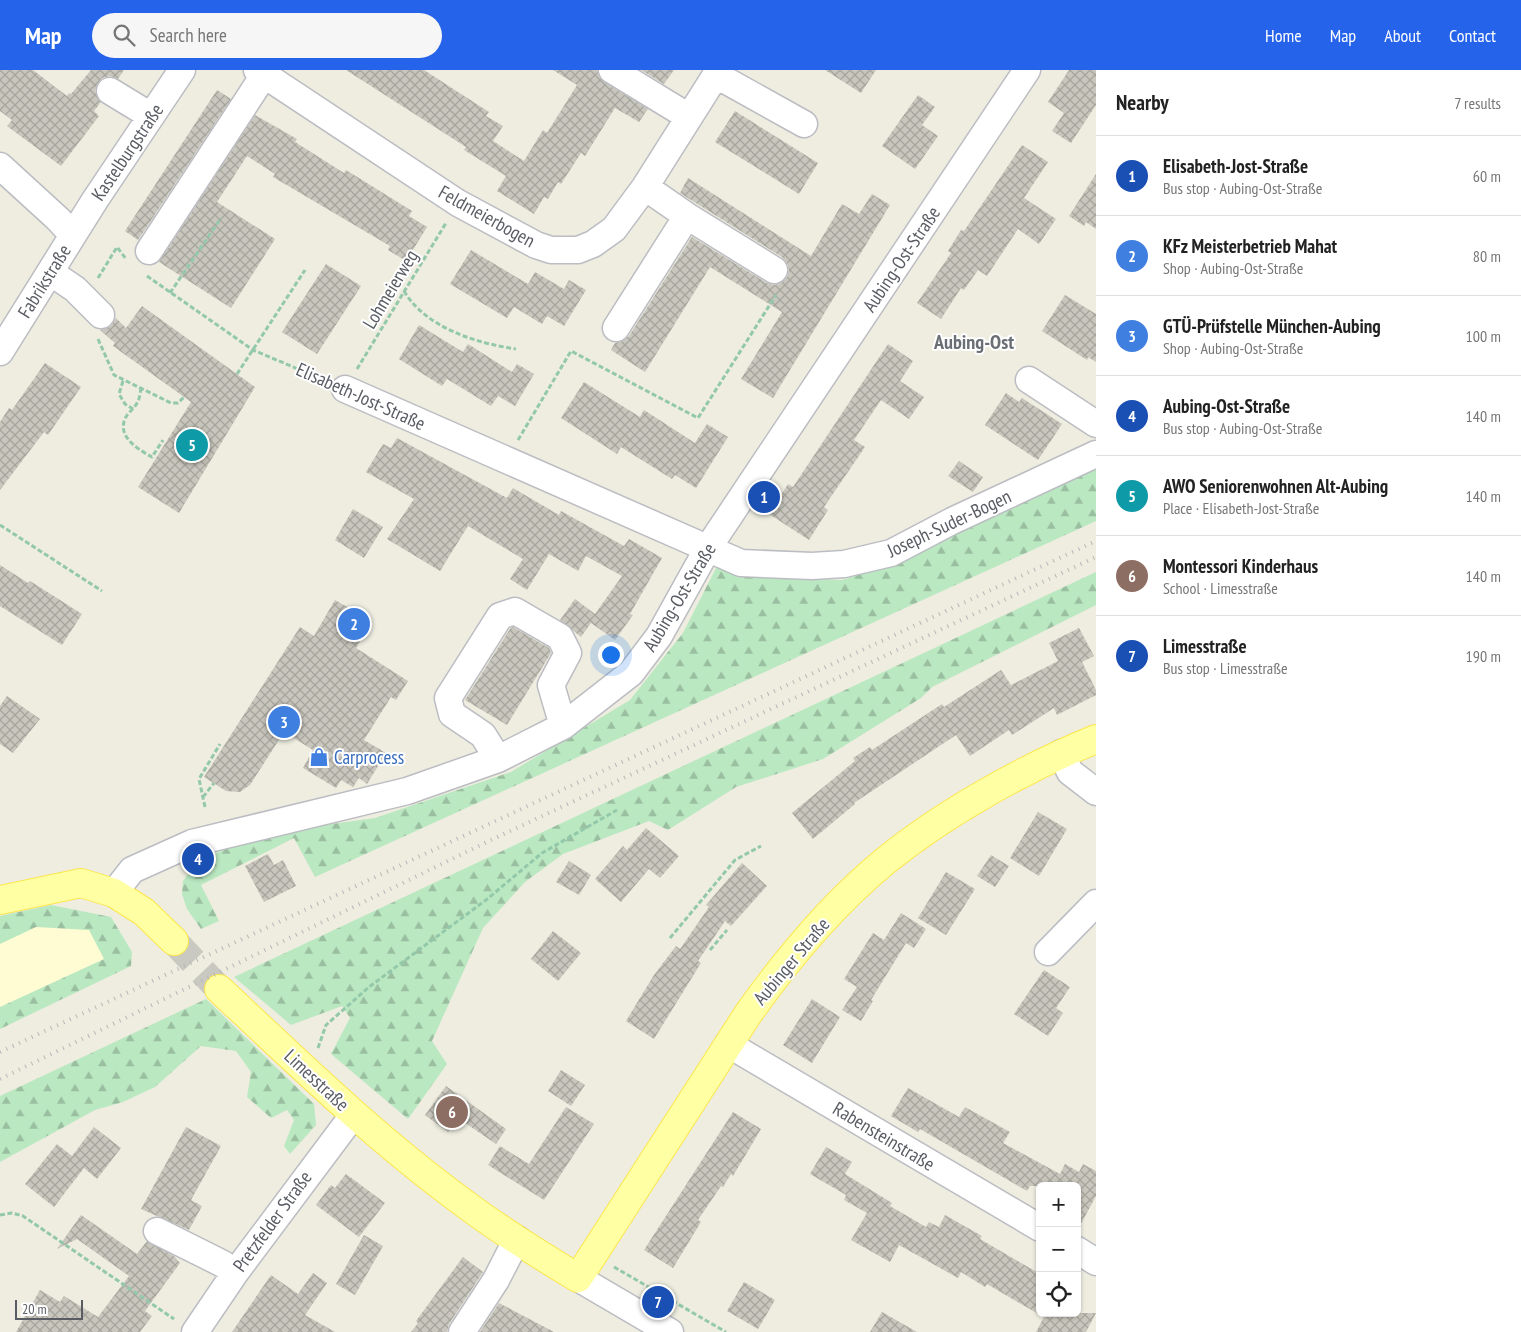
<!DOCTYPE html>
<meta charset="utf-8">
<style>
body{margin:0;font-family:"PT Sans Narrow",sans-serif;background:#f6f6f6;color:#222}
.controls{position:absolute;right:15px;bottom:15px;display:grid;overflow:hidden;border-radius:8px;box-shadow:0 1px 4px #0004}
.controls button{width:45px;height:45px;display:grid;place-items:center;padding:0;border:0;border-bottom:1px solid #e0e0e0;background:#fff;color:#222;font:25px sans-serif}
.scale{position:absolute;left:15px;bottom:12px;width:68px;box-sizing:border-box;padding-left:5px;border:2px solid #595c63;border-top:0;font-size:14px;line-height:18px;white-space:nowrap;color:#595c63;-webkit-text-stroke:4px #fff;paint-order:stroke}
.you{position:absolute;left:610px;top:584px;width:18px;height:18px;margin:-12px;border:4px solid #fff;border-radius:50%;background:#1a73e8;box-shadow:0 0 0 8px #1a73e833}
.badge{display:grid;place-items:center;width:32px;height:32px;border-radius:50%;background:#2563eb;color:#fff;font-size:16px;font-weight:700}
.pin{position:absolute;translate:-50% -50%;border:2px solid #fff;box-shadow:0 1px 5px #0006}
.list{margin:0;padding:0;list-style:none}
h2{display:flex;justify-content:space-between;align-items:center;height:65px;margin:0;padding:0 20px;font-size:21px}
h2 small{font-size:16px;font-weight:400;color:#767676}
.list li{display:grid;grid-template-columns:32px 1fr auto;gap:15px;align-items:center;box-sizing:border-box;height:80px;padding:0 20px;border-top:1px solid #e0e0e0}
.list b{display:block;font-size:19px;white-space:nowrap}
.list p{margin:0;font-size:16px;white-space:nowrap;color:#767676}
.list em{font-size:16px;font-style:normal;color:#767676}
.icon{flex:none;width:28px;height:28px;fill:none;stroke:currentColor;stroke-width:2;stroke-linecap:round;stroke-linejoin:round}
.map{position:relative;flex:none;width:1096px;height:1262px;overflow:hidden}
header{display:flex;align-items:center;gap:30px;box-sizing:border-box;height:70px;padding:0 25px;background:#2563eb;color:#fff}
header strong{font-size:24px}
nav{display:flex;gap:28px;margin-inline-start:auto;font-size:18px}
.search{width:350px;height:45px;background:#f6f6f6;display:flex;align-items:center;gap:12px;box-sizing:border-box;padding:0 18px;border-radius:28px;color:#767676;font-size:19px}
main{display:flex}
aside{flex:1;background:#fff}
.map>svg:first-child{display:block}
.commercial{fill:#fffcd4}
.forest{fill:url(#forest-firs)}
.building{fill:url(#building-cross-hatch)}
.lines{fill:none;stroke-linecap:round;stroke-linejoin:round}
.major-tunnel{stroke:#c9c9c1;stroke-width:28;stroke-dasharray:28 14;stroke-linecap:butt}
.minor-casing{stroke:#bbbdc3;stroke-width:29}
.major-casing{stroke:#fce64b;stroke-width:30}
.path{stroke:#93c8aa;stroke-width:3;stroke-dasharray:5 2.5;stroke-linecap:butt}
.minor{stroke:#fff;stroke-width:26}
.major{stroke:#ffffa4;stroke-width:28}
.rail{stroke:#b6b7b7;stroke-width:4;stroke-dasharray:1 6;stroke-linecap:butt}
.labels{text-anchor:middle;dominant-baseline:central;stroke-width:4;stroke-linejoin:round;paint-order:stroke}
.street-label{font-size:19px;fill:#595c63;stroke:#fff}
.shop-label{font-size:19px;fill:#366cbe;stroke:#fff;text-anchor:start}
.neighbourhood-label{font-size:20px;font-weight:bold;fill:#6a6e75;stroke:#fff}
</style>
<header>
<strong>Map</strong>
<div class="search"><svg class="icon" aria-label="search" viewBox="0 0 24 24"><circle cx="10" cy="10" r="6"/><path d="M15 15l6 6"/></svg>Search here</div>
<nav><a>Home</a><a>Map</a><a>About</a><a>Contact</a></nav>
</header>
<main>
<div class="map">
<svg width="1096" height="1262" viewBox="0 0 1096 1262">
<defs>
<pattern id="forest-firs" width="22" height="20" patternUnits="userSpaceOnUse" patternTransform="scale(1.25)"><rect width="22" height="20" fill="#bae8c1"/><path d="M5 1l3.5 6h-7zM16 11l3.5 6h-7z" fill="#9abfa0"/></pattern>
<pattern id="building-cross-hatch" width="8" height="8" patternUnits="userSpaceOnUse" patternTransform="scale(1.25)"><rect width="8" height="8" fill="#c9c7bd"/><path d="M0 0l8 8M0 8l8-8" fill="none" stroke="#a6a59d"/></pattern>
</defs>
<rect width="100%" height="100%" fill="#eeede0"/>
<!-- commercial -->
<path class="commercial" d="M50,837L132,882L0,944V848Z"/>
<!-- forest -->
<path class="forest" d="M1096,398V451L315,807L294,768L201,815L219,851L201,859L187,839L182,824L183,811L192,798L214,784L235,774L295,759L375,748L511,702L630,630L683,563L717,496L763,507L842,510L886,496Z
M1096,502V535L932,617L921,628L823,689L736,717L668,760L649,751L563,784L525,812L483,858L432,971L447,994L408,1049L331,984L350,948L342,936L291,955L234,907Z
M51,835L111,847L132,882L131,896L0,959V937L104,889L89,860L36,857L0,874V846Z
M206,929L314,1034L316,1055L290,1084L284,1076L294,1050L287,1040L271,1048L247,1027L251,1002L236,981L201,976L155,1017L123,1032L95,1040L0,1092V1026Z"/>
<!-- building -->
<path class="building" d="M0,0H33L67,26L69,23L71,24L91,0H124L118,9L110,6L102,8L98,13L95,21L101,32L94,41L99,46L61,96L7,56L12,50L0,41Z
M346,0H424L489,42L486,46L503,56L493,71L524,91L543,60L547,63L577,15L553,0H597L599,7L604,12L648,39L639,52L615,38L585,86L581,83L561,114L558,112L548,129L544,127L534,144L497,121L506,106L464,80L466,77Z
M641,0H674L664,14Z
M825,0H876L861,23Z
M1069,0H1096V35L1071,73L1052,61L1064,43L1048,32Z
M217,20L231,29L138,170L125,161Z
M918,25L935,37L922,55L938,66L915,99L882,76Z
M735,41L818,93L799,124L715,72Z
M255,45L297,69L295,72L344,103L346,100L412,141L409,146L427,157L406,191L388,180L390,176L273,107L275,104L247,86L217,132L275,169L231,238L159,192Z
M1022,75L1048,92L1024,128L1056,149L1039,174L1018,159L987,206L978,200L964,220L961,218L941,249L917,233L951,183L948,181L961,160L964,161Z
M1096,104V159L1086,152L1084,156L1069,146Z
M688,108L811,186L842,134L859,144L872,124L890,135L773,328L741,309L782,242L710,197L645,302L611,280L615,273L622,271L629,266L692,167L767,213L774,215L781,213L787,207L789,200L787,193L782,187L680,123Z
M471,180L528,214L535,202L564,219L569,210L586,220L564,256L547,246L542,254L514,237L507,248L450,214Z
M326,194L361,216L317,284L282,262Z
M1065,225L1096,244V292L1088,287L1087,290L1042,261Z
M142,236L255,317L179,443L138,417L191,332L113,276L115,273L100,260L111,256L116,248L126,258Z
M419,255L463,282L468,274L512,302L517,294L534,304L515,336L498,326L491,336L447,309L442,316L399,289Z
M888,274L913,291L900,311L924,327L909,349L881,330L854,370L865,377L824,437L828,440L809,470L769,444L788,414L793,417Z
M45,293L81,317L48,365L44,362L0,420V352L9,338L12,340Z
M584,312L640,347L644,340L695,373L707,354L728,367L696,418L675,405L672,409L621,377L617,384L561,348Z
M1006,323L1019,332L1022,328L1062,354L1038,390L985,355Z
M397,368L507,428L513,418L559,445L561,441L624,476L629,469L662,488L630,544L633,545L615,570L591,553L581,567L560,550L575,529L595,544L622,506L586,486L578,501L549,484L527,520L510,509L523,489L468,456L440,501L387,469L414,429L366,402L383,374L391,378Z
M959,391L983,407L973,422L948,406Z
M353,439L383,457L364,488L335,470Z
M0,495L28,513L30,511L82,544L62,575L0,536Z
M335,530L372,551L356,578L408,611L396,630L391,627L364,670L386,683L367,714L359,708L353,717L341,710L336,718L303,698L313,680L284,662L250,715L240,722L226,721L204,707L300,557L314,566Z
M513,557L549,578L551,583L507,655L465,630L510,559Z
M1079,558L1094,586L1082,592L1096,620V625L1057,645L1054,638L1012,665L1009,660L970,686L956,665L854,733L855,734L813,769L792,743L855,691L853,688L870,677L872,680L942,634L944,637L1001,600L1011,615L1058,591L1049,573Z
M7,626L40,649L13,683L0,674V636Z
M1038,742L1067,759L1039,806L1010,788Z
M646,758L679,786L660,808L649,799L621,832L595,809L623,776L627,780Z
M268,784L274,795L283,790L296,816L264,832L245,796Z
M991,785L1009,796L995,817L977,806Z
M569,791L591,805L579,825L556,812Z
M742,793L767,816L731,856L725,851L698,891L701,893L654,969L626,951L654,905L676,876L680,879L709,837L706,835Z
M946,802L975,819L946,865L918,848Z
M901,843L926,859L914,878L906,873L871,930L873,931L861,951L842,940L857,917L844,909L873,863L884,870Z
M553,861L581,883L558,911L531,889Z
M1044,900L1070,917L1056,938L1063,943L1048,966L1014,944Z
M812,929L840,947L812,993L783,975Z
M561,1000L585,1015L571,1036L548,1021Z
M446,1016L506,1059L496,1074L458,1048L448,1062L425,1045Z
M908,1018L959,1047L965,1037L1010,1062L1003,1073L1060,1104L1065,1094L1079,1102L1083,1094L1096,1101V1126L1077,1161V1116H1030L1027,1121L920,1059L918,1062L891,1046Z
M566,1037L594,1054L544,1130L488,1095L500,1076L529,1094Z
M733,1042L761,1059L733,1106L731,1104L723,1117L721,1116L698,1150L701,1152L673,1198L644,1180Z
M94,1057L121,1078L97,1109L84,1098L54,1137L25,1114L57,1074L72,1086Z
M186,1057L221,1076L191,1130L202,1136L189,1160L141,1139Z
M826,1077L852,1092L845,1104L892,1133L890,1136L926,1157L929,1152L939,1157L945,1145L982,1166L980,1169L1040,1204V1245L987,1214L985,1217L961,1202L958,1208L899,1175L890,1192L851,1170L867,1143L844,1130L846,1125L810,1104Z
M346,1104L385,1133L359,1167L316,1135L331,1115L335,1118Z
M81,1145L137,1184L147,1171L174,1186L180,1193L145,1241L152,1246L140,1262H16L40,1220L60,1232L64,1226L98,1247L129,1206L77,1169L57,1179Z
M364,1165L383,1176L355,1225L336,1214Z
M463,1187L483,1202L449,1254L447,1262H411L418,1253L416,1251Z
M313,1203L327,1213L305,1245L335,1262H232L271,1205L298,1224Z
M744,1212L775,1230L758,1259L727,1241Z
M499,1233L554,1262H480Z
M882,1242L917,1262H870Z
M1046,1243H1096L1086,1262H1036Z"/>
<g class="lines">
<!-- major-tunnel -->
<path class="major-tunnel" d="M174,871L219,919"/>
<!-- minor casing -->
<g class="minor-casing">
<path id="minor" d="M257,0L458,133L536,175L551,180H578L593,174L614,159L645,117L719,0
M612,0L689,47
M716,5L804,54
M110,21L151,46
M0,96L58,149L73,165
M687,146L774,200
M149,181L264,5
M50,202L75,219L101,245
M616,258L687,146L645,117
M0,282L95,130L182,0
M1029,310L1096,354
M345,319L741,493L812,496L844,494L891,483L952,451L1096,384
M1061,683L1070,702L1096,722
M498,689L483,665L452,644L448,628L500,546L515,541L560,567L568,583L551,615L563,656
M114,823L132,800L192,773L407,721L498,689L563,656L631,603L659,566L708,478L748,418L1027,0
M1048,882L1096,833
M728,974L1040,1158
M157,1161L223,1194L235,1203
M1077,1180L1096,1192
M578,1208L670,1262
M195,1262L235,1203L354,1044
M462,1262L496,1210L517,1169"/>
</g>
<!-- major casing -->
<g class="major-casing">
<path id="major" d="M0,830L81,813L114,823L144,842L174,871
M219,919C297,992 374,1067 461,1131C498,1159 538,1184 578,1208L748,944C787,889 832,835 884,792C944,743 1025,698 1096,669"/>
</g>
<!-- path -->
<path class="path" d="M147,206L253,280L324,310
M98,208L117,177L126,189
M404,221C426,258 476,273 516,279
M170,223L221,148
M98,269L114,305L171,333H178L184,327
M357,299L446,153
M237,304L305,200
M123,311L119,324L125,334L133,339
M141,318C140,322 140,329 137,333C134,339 127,343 125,349C117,367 139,380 152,387L163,370
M518,370L571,281L698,348L776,225
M0,455L102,521
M203,727L214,713
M205,737L199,709L220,674
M670,868L735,790L761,776
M710,880L727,860
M318,978L326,955L369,917L486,830L542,783L617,740
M0,1145L12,1143L23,1146L174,1249
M614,1197L726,1262"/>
<!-- minor -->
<use href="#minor" class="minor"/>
<!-- major -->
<use href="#major" class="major"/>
<!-- rail -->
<path class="rail" d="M0,982L1096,471
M0,1009L491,770L1096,487"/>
</g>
<!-- icons -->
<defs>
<g id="shop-bare" transform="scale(1.5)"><path d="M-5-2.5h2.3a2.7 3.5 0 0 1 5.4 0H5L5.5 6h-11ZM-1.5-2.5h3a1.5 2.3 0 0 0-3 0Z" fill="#3f7fe0" stroke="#fff" stroke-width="2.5" paint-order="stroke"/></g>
</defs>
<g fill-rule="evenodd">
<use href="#shop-bare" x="319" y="687"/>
</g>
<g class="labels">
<!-- street labels -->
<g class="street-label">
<text transform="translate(127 82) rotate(-56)">Kastelburgstraße</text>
<text transform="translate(487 146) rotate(29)">Feldmeierbogen</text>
<text transform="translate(901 189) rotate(-56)">Aubing-Ost-Straße</text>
<text transform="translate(44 211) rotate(-58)">Fabrikstraße</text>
<text transform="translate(390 219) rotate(-59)">Lohmeierweg</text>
<text transform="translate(361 326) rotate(24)">Elisabeth-Jost-Straße</text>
<text transform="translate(949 453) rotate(-25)">Joseph-Suder-Bogen</text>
<text transform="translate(679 527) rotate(-59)">Aubing-Ost-Straße</text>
<text transform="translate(791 891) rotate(-50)">Aubinger Straße</text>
<text transform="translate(317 1010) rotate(43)">Limesstraße</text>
<text transform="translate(884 1066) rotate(31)">Rabensteinstraße</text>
<text transform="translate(272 1151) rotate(-54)">Pretzfelder Straße</text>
</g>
<!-- shop labels -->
<g class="shop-label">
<text x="334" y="687">Carprocess</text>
</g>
<!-- neighbourhood labels -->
<g class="neighbourhood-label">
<text x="974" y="272">Aubing-Ost</text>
</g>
</g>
</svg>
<div class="controls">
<button>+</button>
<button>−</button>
<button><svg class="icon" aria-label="locate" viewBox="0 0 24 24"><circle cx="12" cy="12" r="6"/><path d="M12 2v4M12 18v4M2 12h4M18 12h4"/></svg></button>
</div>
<div class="scale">20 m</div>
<div class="you"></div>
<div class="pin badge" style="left:764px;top:427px;background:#1a4fb4">1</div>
<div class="pin badge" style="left:354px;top:554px;background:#3f7fe0">2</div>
<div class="pin badge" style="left:284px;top:652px;background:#3f7fe0">3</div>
<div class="pin badge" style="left:198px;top:789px;background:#1a4fb4">4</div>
<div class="pin badge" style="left:192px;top:375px;background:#0f9aa8">5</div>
<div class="pin badge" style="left:452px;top:1042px;background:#8d6e63">6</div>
<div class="pin badge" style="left:658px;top:1232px;background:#1a4fb4">7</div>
</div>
<aside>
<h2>Nearby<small>7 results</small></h2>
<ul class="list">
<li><span class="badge" style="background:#1a4fb4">1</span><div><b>Elisabeth-Jost-Straße</b><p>Bus stop · Aubing-Ost-Straße</p></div><em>60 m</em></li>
<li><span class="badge" style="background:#3f7fe0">2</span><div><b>KFz Meisterbetrieb Mahat</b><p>Shop · Aubing-Ost-Straße</p></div><em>80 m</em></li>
<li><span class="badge" style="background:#3f7fe0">3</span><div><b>GTÜ-Prüfstelle München-Aubing</b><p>Shop · Aubing-Ost-Straße</p></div><em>100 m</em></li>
<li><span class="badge" style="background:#1a4fb4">4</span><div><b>Aubing-Ost-Straße</b><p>Bus stop · Aubing-Ost-Straße</p></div><em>140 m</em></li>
<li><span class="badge" style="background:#0f9aa8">5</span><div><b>AWO Seniorenwohnen Alt-Aubing</b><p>Place · Elisabeth-Jost-Straße</p></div><em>140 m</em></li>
<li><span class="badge" style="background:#8d6e63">6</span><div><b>Montessori Kinderhaus</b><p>School · Limesstraße</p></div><em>140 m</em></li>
<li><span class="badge" style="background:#1a4fb4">7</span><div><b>Limesstraße</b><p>Bus stop · Limesstraße</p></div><em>190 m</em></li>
</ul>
</aside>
</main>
